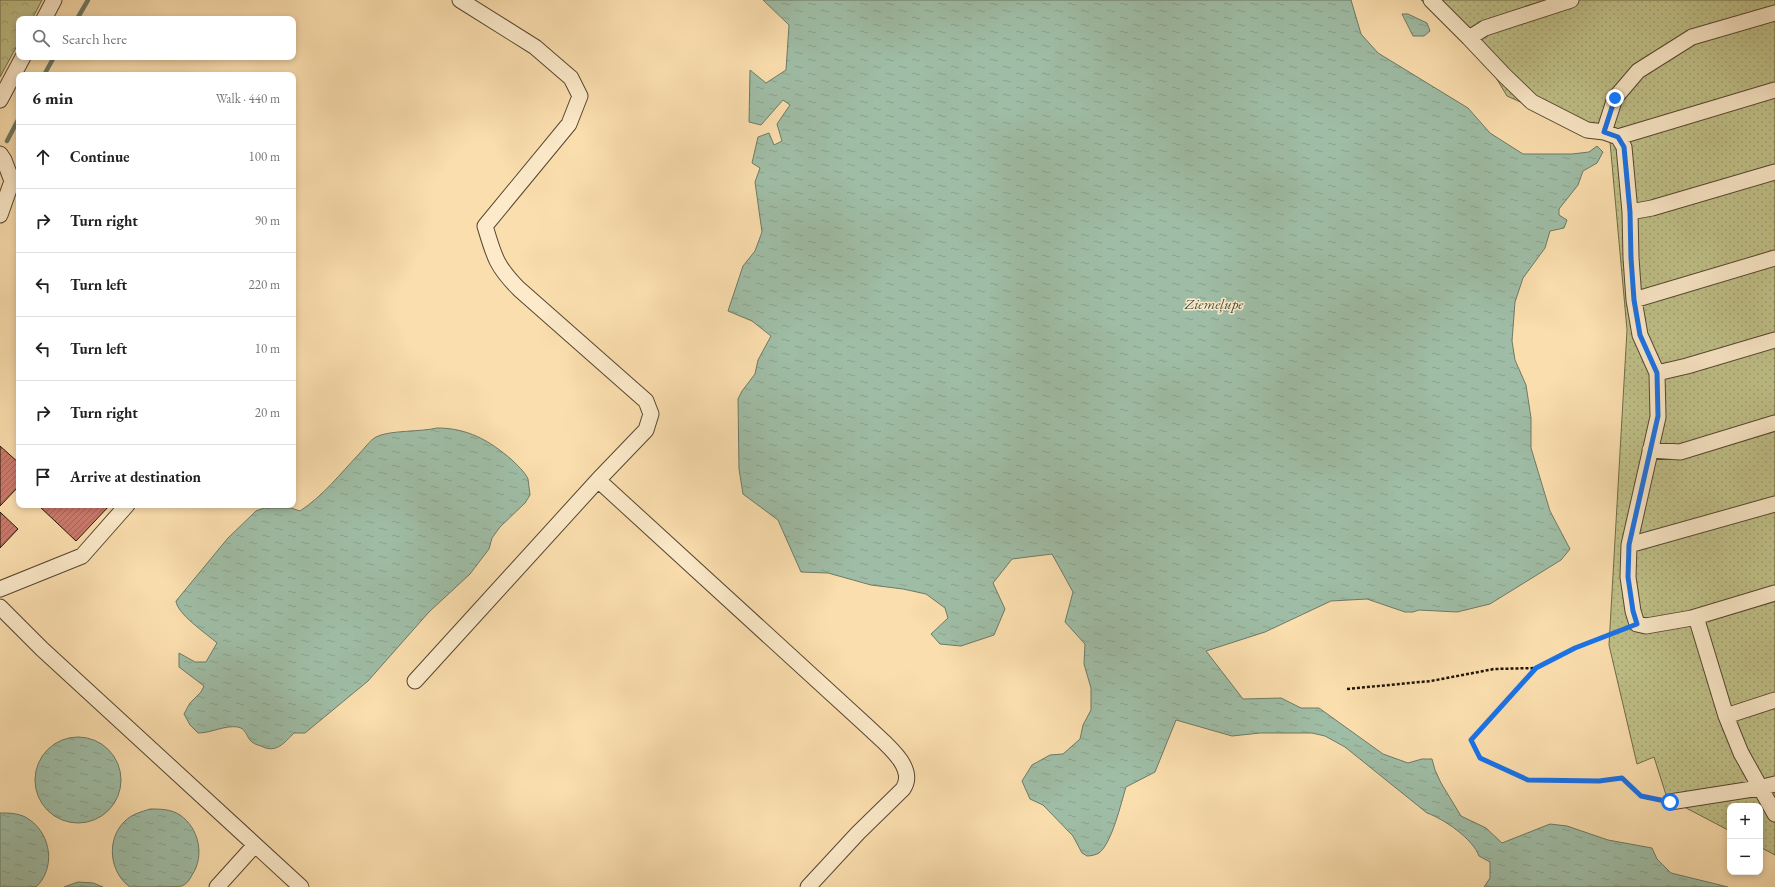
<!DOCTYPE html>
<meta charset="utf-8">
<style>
body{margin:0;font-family:"EB Garamond",serif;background:#f6f6f6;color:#222}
.controls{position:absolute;right:12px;bottom:12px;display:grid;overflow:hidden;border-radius:8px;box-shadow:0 2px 6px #0003}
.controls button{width:36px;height:36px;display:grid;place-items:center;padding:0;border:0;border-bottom:1px solid #e0e0e0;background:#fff;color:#222;font:20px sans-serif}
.stop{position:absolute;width:12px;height:12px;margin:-9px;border:3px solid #1a73e8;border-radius:50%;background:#fff}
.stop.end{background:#1a73e8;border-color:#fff;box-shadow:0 1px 4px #0008}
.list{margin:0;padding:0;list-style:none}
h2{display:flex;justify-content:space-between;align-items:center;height:52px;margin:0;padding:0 16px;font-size:17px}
h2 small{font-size:13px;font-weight:400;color:#767676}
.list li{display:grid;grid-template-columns:26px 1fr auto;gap:12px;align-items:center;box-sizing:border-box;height:64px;padding:0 16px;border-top:1px solid #e0e0e0}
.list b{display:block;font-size:15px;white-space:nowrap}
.list em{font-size:13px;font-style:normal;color:#767676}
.icon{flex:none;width:22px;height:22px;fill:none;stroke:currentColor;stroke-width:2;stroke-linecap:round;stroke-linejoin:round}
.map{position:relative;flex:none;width:1775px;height:887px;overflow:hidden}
.search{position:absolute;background:#fff;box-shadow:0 2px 6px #0003;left:16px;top:16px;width:280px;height:44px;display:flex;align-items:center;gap:10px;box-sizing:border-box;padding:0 14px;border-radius:8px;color:#767676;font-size:15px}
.panel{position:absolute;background:#fff;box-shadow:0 2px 6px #0003;left:16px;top:72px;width:280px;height:436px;border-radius:8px}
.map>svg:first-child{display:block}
.grass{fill:url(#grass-dots);stroke:#706b48}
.forest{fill:url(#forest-crowns);stroke:#706b48}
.water{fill:url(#water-ripples);stroke:#6c7a66}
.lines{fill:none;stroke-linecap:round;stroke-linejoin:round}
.stream{stroke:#6c7a66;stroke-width:4.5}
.building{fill:url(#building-hatch);stroke:#1f1507}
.minor-casing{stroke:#564731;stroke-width:17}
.path{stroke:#1f1507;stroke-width:2.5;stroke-dasharray:3 2;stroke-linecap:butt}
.minor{stroke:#fceaca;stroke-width:15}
.route{stroke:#1a73e8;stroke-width:5}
.labels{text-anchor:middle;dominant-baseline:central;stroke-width:3;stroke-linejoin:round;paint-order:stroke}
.water-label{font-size:15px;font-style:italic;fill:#4c503f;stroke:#fceaca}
</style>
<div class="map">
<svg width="1775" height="887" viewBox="0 0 1775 887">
<defs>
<pattern id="grass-dots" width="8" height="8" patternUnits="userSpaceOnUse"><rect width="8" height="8" fill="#c0c189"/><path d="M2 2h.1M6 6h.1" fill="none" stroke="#a5a575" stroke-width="1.8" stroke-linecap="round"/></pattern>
<pattern id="forest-crowns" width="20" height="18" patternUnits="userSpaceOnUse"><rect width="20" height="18" fill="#c0c189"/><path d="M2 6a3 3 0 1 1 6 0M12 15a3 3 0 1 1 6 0" fill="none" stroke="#a5a575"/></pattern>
<pattern id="water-ripples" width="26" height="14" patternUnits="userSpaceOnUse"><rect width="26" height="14" fill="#9fbda6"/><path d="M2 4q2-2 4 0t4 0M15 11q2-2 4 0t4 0" fill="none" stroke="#88a28d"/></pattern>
<pattern id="building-hatch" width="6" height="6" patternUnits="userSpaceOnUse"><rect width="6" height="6" fill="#cb7b6d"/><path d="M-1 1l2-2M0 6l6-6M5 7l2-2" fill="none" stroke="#a46458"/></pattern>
</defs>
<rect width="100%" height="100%" fill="#fbdeae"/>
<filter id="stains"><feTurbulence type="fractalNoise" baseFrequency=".005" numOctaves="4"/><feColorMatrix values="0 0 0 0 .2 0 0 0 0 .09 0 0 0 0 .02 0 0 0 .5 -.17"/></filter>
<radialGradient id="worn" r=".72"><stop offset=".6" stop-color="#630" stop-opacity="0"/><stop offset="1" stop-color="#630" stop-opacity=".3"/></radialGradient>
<!-- grass -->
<path class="grass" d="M1421,0H1775V855L1760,847V806H1730V831L1667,798L1654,757L1637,764L1609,645L1627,330L1610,142L1507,96L1471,36Z"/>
<!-- forest -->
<path class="forest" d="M0,0H42L32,19H19V42L0,77Z"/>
<!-- water -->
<path class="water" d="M763,0H1351L1361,34L1378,53L1468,108L1490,133L1523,154H1572L1589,152L1597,146L1603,152L1597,163L1583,171L1578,185L1559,209V215L1567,220L1564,228L1550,231L1545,248L1523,278L1515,302L1512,341L1515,360L1526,385L1531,418V448L1550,511L1570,549L1561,560L1490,604L1457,612L1419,610L1413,612H1405L1367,599L1331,601L1265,632L1206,651L1243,699L1281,698L1301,708H1319L1383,754L1408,763L1422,759H1432L1435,770L1441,783L1461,816L1486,828L1502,843L1550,824L1567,826L1608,840L1652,848L1657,859L1671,873L1728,887H1484L1490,878V862L1479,856C1473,839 1444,819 1427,813L1345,747L1325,736L1312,733H1260L1232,736L1176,720L1155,772L1126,787C1121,803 1112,843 1099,853C1096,855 1090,856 1087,856L1082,853L1073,836L1043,805L1030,799L1022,781L1032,765L1050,755L1063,754L1080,739L1083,725L1091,710V688L1084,664L1085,644L1065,622L1073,592L1052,554L1012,559L993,583L1005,609L994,635L961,646L940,644L931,634L948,618L945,608L926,594L903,589L871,585L828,573L801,572L778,520L743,494L739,469L738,399L742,391L755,374L758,360L771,336L752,321L728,311L743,266L755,251L762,232L755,182L760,168L752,163L758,137L769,133L774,145L782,141L777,124L790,105L783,100L761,125L749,122L750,70L766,83L786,70L789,25Z
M1402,14H1408L1427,23L1430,31L1424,36H1413Z
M437,428C467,428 489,440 512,460C517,465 525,472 528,479C529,484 529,490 530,495L525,503L500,527L492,538L489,549L470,574L429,612L368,681L305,733H294C284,743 276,754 261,746C257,745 252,743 250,740C246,735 246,729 238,727C224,725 212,733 198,733L190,725L184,714L190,703L201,692L204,686L179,667V653L195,662H206L217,643C207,634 177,614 176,601L228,538L256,511L264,508H291L300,511C323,496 340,474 359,454C364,449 370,440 376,437C389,430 421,432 437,428Z
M35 780a43 43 0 1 1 86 0a43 43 0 1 1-86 0Z
M150,809C160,809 171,809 180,815C199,828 205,856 192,875C190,879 187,884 182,886C176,887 140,887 130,887C109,872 106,839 125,821C132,814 141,812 150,809Z
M0,813C10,813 21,813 30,820C51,835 56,868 36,887H0Z
M78,882L93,883L103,887H64Z"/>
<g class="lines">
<!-- stream -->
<path class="stream" d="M77,19L88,0
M44,75L54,57
M7,141L19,118"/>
</g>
<!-- building -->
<path class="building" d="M0,446L19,463V486L0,506Z
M38,505H110L76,541Z
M0,512L18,529L0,548Z"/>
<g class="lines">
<!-- minor casing -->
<g class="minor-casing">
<path id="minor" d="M1431,0L1469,38L1504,75L1532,102L1587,130L1604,132L1618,137L1624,147L1630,212L1631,258L1634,300L1640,335L1657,373L1658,417L1629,545L1628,577L1633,611L1637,624L1646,626L1692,618L1775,593
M44,19L54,0
M1469,38L1485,28L1571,0
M0,100L23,57
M1604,132L1615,98L1638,71L1692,37L1775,13
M1618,137L1775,90
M0,154L4,160L12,181L0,215
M1630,212L1652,208L1775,172
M1634,300L1775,258
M1657,373L1687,366L1775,340
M1650,450L1680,452L1775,423
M598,480L868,727C883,742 918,767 903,789L858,833L808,887
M1629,545L1775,504
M0,589L82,556L127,505
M0,607L42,649L301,887
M1696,617L1726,716L1741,753L1775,814
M415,681L598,480L646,430L651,414L646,401L519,289C496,266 494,256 485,226L569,124L580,96L571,78L535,47L460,0
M1726,716L1775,700
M1670,802L1759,788L1775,784
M217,887L255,845"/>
</g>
<!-- path -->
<path class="path" d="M1536,668L1471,740L1480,758L1528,780L1599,781L1622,778L1641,796L1657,799
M1347,689L1431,681L1494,669L1536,668L1575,648L1623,629"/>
<!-- minor -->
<use href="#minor" class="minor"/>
</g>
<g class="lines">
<!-- route -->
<path class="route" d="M1615,98L1604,132L1618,137L1624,147L1630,212L1631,258L1634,300L1640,335L1657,373L1658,416L1629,545L1628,577L1633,611L1637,624L1575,648L1536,668L1471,740L1480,758L1528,780L1599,781L1622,778L1641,796L1670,802"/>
</g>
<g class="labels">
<!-- water labels -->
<g class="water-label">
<text x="1214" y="303">Ziemeļupe</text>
</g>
</g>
<rect width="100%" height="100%" filter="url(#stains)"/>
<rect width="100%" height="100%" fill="url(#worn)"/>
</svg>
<div class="controls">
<button>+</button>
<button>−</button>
</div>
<div class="stop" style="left:1670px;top:802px"></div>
<div class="stop end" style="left:1615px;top:98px"></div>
<div class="search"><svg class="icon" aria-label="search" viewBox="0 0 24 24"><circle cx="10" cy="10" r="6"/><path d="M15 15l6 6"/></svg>Search here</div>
<section class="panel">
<h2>6 min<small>Walk · 440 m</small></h2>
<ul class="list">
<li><svg class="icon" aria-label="ahead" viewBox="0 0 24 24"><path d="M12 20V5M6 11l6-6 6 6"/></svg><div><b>Continue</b></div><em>100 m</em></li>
<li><svg class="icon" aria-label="right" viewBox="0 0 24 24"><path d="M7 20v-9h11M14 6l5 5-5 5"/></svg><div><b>Turn right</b></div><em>90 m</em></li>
<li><svg class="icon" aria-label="left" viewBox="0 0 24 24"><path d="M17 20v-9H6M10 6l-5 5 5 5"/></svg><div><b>Turn left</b></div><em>220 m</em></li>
<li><svg class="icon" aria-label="left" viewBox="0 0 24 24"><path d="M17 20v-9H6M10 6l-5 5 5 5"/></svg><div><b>Turn left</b></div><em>10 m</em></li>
<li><svg class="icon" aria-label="right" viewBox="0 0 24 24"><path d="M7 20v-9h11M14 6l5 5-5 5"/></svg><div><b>Turn right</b></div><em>20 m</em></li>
<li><svg class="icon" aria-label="arrive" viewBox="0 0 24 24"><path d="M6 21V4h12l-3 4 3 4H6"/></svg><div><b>Arrive at destination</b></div></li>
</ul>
</section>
</div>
